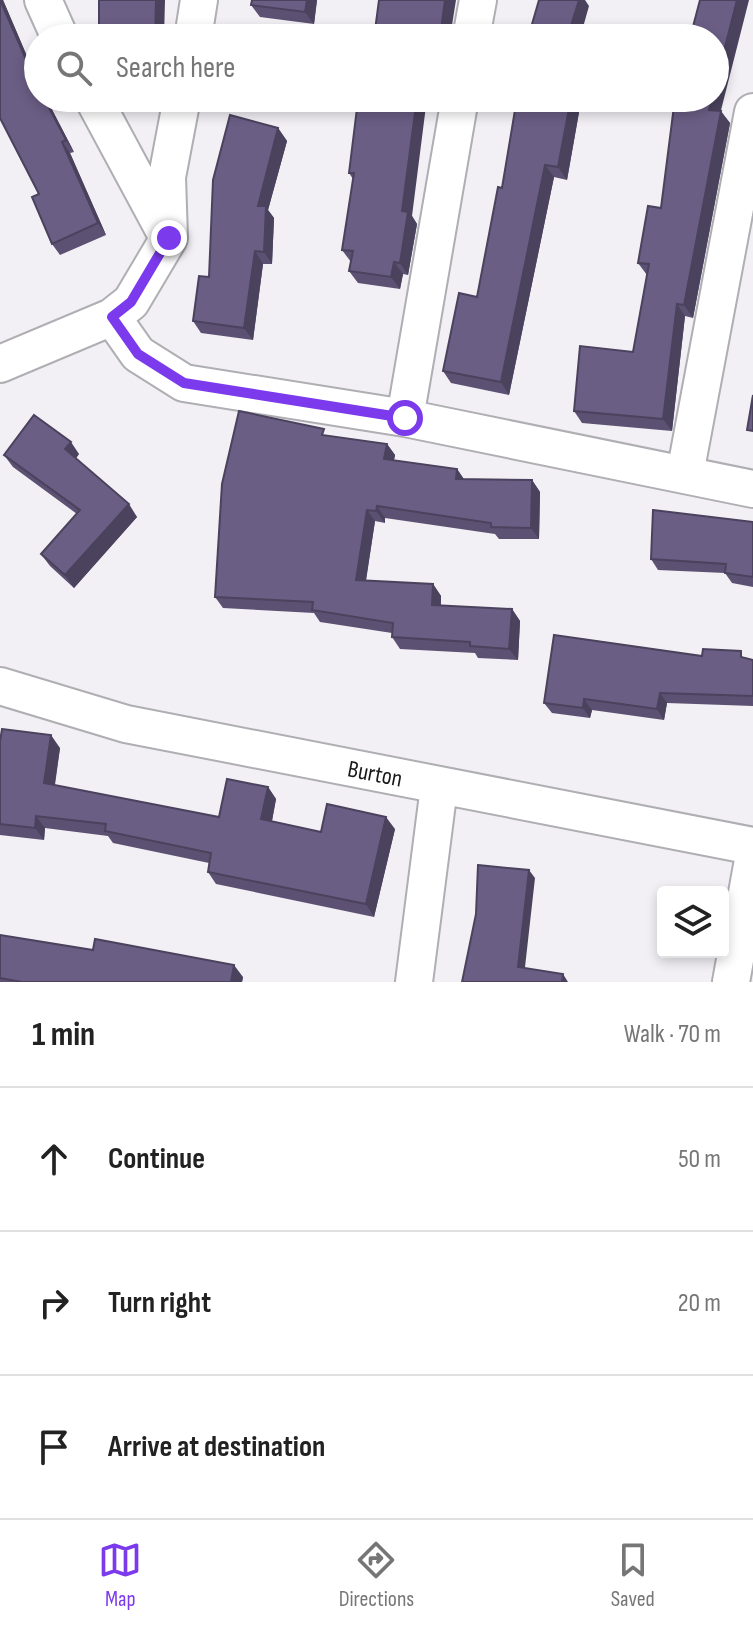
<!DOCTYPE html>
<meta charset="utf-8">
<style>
body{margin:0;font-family:"Sofia Sans Condensed",sans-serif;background:#f2f2f2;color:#222}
.controls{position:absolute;right:24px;bottom:24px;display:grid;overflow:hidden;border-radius:8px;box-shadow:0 4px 12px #0003}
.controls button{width:72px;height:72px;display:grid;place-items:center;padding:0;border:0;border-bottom:2px solid #e0e0e0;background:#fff;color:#222;font:40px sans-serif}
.stop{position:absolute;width:24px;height:24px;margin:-18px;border:6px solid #7c3aed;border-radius:50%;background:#fff}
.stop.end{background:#7c3aed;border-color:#fff;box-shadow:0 2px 8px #0008}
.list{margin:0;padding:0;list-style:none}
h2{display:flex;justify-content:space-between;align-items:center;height:104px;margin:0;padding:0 32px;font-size:34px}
h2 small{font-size:26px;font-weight:400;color:#767676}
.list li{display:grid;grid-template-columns:52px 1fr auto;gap:24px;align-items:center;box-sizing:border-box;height:144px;padding:0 32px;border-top:2px solid #e0e0e0}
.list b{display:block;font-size:30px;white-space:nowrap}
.list em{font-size:26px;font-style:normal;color:#767676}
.icon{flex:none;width:44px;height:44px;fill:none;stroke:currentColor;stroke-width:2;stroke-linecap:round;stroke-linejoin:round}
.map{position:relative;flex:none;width:753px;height:982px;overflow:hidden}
.search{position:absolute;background:#fff;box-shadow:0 4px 12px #0003;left:24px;right:24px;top:24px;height:88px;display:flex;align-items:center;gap:20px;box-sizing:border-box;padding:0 28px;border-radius:44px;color:#767676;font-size:30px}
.sheet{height:536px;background:#fff}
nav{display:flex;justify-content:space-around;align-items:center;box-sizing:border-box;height:112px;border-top:2px solid #e0e0e0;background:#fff;font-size:22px;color:#767676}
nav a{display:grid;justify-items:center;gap:4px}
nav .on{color:#7c3aed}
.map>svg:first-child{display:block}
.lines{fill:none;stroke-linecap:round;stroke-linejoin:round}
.street-casing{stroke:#afaeb3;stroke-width:40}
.street{stroke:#fff;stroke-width:36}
.wall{fill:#5c5172}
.shaded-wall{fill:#4b425d}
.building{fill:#6b5e85;stroke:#4b425d;stroke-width:2}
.route{stroke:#7c3aed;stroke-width:10}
.labels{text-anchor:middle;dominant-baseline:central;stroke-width:6;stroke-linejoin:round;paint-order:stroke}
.street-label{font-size:24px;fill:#181719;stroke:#fefefe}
</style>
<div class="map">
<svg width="753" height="982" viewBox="0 0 753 982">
<rect width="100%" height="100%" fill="#f2f0f5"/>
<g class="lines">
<!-- street casing -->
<g class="street-casing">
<path id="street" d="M43,0L60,38
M193,38L199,0
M471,38L478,0
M93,98L164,230
M112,317L138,354L184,383L405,418L753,489
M0,364L112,317L131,302L169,238L167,177L182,98
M405,418L460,98
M685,474L753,112
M0,686L126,724L753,846
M414,982L439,787
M731,982L753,860"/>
</g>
<!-- street -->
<use href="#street" class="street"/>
</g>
<!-- wall -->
<path class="wall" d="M0,0H3L38,82V98H46L74,152L70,153L106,235L60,255L52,244L39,194Z
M317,0L314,24L260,17L251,5Z
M358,100L412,216L417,224L408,275L403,274L400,289L358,283L349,271L351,262L342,250L353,179L349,173Z
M581,101L567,180L554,177L509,395L451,383L443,371L477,297L502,188Z
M720,111L730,123L693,318L685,316L672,431L582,423L574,411L633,352L647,275L638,263L661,208Z
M278,128L287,141L268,210L274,218L272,264H263L253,340L201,333L193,321L209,277Z
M328,436L387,444L395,455L394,460L457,469L464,479L532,480L540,492L539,539H499L495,534L385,518V523L375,521L366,581L433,584L441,596V606L512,609L520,621L518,660L478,658L475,653L400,649L392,637V633L320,622L314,613L223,608L215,597Z
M79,454L76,458L137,517L74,588L50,566L41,554L77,514L13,467L4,455Z
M753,522V587L732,583L725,573L658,570L651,559Z
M702,656L745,658L753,660V706L667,703L664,720L592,710L590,718L552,713L544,703Z
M0,741L60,748L55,785L219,817L268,787L276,799L272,821L321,832L395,829L374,917L216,884L208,872L209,863L113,843L108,836L45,828L44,840L0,835Z
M0,935L243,977L242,982H0Z"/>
<!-- shaded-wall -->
<path class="shaded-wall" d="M0,0H3L38,82V87Z
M156,0H165L164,38H155Z
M307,0H317L314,24L305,12Z
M445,0H456L450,38H441L442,22Z
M579,0H585L589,6L580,38H567Z
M737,0H749L718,122L709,110L712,98H715V86Z
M44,98H46L74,152L66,140Z
M417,98H427L412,216L417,224L408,275L400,263L402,211Z
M571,98H579L581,101L567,180L558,167Z
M721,111L730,123L693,318L684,305Z
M278,128L287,141L268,210L274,218L272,264L264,252L258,206Z
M62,142L70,153L106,235L98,223Z
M545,165L554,177L509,395L501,382Z
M255,251L263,264L253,340L244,328Z
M394,262L403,274L400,289L391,277Z
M677,304L685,316L672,431L663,419Z
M71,442L79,454L74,461L65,449Z
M387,444L395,455L392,470L384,459Z
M457,469L465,481L456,479Z
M532,480L540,492L539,539L531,528Z
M129,504L137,517L74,588L65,575Z
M377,506L385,518V523L376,511Z
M367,510L375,521L364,592L356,580Z
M433,584L441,596L440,617L432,605Z
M512,609L520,621L518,660L509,649Z
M660,693L667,703L664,720L657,709Z
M584,699L592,710L590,718L583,708Z
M51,735L60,748L53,795L44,783Z
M268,787L276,799L270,831L261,819Z
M36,816L45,828L44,840L35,828Z
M386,817L395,829L374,917L366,904Z
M529,870L535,878L524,976L518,967Z
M234,965L243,977L242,982H231Z
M563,974L568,982H562Z"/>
<!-- building -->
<path class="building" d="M0,0L38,87V98H44L66,140L62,142L98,223L52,244L32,197L39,194L0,118Z
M99,0H156L155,38H99Z
M252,0H307L305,12L251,5Z
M379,0H445L442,22L441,38H374Z
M539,0H579L567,38H528Z
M700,0H737L715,86V38H690Z
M366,98H417L402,211L408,212L400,263L394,262L391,277L349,271L353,251L342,250L354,173H349L358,100L366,101Z
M517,98H571L558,167L545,165L501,382L443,371L459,293L477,297L498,187L502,188Z
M675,98H712L709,110L721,111L684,305L677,304L663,419L574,411L580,346L633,352L649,264L638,263L648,206L661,208Z
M230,115L278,128L258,206H266L264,252L255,251L244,328L193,321L199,276L209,277L213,180Z
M753,395V431L747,430Z
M239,411L324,429L322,435L387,444L384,459L457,469L456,479L532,480L531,528L491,527V523L377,506L376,511L367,510L356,580L433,584L432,605L512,609L509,649L470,646V642L392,637L393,623L312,610L313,602L215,597L222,484Z
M34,415L71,442L65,449L129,504L65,575L41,554L80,510L4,455Z
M653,510L753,522V577L725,573L726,564L651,559Z
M554,635L702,656L703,649L741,651V657L753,660V696L660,693L657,709L584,699L583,708L544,703Z
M2,729L51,735L44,783L219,817L227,779L268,787L261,819L321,832L327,804L386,817L366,904L208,872L211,853L105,831L106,824L36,816L35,828L0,824V741Z
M478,865L529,870L518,967L563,974L562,982H462L476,914Z
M0,935L93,950L95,939L234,965L231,982H22L0,978Z"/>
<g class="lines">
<!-- route -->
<path class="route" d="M169,238L131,302L112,317L138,354L184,383L405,418"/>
</g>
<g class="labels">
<!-- street labels -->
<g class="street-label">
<text transform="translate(375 774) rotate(11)">Burton</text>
</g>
</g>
</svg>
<div class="controls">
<button><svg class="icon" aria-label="layers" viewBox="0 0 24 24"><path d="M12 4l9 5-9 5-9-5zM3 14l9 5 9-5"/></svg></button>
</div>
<div class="stop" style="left:405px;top:418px"></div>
<div class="stop end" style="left:169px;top:238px"></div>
<div class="search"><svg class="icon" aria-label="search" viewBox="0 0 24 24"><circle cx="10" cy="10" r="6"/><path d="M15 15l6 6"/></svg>Search here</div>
</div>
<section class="sheet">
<h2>1 min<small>Walk · 70 m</small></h2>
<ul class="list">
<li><svg class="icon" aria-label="ahead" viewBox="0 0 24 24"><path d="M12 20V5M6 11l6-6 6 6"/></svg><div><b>Continue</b></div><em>50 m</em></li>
<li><svg class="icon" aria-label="right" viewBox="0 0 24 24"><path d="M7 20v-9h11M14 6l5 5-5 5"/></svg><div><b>Turn right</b></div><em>20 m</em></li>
<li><svg class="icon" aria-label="arrive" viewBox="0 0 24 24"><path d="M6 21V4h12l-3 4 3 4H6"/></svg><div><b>Arrive at destination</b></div></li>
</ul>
</section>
<nav>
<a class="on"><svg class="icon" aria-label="map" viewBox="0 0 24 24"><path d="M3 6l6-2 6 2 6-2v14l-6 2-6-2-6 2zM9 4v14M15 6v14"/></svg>Map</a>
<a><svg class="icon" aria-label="directions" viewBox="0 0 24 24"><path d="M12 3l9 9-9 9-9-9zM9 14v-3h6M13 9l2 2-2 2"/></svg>Directions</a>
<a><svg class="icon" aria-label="saved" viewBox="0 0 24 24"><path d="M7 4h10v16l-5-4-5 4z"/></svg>Saved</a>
</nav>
